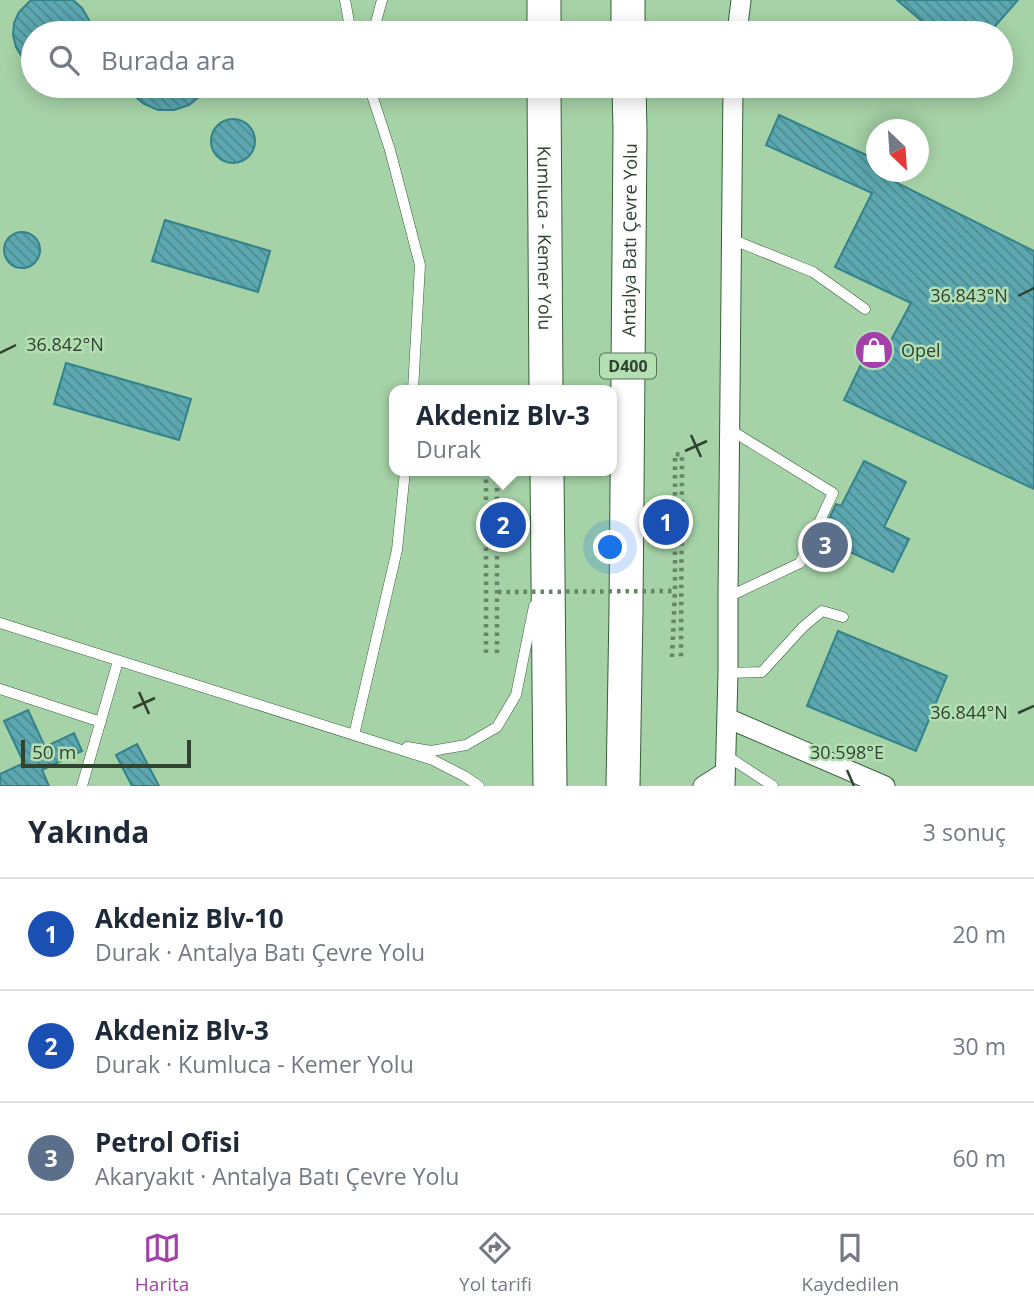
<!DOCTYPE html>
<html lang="tr">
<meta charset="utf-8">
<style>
body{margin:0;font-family:"Open Sans",sans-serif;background:#f2f2f3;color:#1f2937}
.compass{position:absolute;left:866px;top:119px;width:63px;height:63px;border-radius:50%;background:#fff;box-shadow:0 4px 18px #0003;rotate:155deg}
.scale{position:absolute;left:21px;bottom:18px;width:170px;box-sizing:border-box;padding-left:7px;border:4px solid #304230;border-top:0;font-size:19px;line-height:24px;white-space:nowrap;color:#304230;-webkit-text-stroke:5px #b3dfb3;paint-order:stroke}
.you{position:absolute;left:611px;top:548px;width:24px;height:24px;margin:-18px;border:5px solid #fff;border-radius:50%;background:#1a73e8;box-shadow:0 0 0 10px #1a73e833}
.badge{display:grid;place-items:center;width:46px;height:46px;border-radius:50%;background:#a241a9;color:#fff;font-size:23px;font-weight:700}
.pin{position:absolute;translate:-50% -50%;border:4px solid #fff;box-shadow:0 2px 7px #0006}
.popup{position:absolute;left:389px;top:385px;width:228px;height:91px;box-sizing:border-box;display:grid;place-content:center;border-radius:14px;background:#fff;filter:drop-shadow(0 2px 5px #0005);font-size:23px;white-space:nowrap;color:#747a83}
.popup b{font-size:26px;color:#1f2937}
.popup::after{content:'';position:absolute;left:50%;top:100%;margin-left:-14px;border:14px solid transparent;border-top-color:#fff}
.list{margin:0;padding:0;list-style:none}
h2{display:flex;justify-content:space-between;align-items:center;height:91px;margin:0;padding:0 28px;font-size:30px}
h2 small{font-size:23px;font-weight:400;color:#747a83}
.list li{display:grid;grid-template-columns:46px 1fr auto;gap:21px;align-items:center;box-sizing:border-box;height:112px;padding:0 28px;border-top:2px solid #e0e1e3}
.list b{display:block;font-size:26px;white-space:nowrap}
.list p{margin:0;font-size:23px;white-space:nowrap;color:#747a83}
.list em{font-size:23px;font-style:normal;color:#747a83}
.icon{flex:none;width:38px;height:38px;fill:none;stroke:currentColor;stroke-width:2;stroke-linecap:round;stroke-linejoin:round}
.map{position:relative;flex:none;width:1034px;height:786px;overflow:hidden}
.search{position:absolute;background:#fff;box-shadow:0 4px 18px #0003;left:21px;right:21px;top:21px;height:77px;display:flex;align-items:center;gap:18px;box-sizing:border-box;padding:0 24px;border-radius:38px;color:#747a83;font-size:26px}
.sheet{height:427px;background:#fff}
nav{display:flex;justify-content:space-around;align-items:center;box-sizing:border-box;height:98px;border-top:2px solid #e0e1e3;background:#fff;font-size:19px;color:#747a83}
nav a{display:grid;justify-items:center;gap:4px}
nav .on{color:#a241a9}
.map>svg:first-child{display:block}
.building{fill:url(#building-back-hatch);stroke:#34828a;stroke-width:2}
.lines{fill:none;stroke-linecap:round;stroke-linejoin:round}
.service-casing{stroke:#375f39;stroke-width:11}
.minor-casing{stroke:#375f39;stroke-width:21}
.trunk-casing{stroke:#375f39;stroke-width:35}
.path{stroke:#668466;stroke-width:4.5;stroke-dasharray:3.5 5;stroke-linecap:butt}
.service{stroke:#fff;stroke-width:10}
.minor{stroke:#fff;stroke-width:19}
.trunk{stroke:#fff;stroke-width:33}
.path-bridge{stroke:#668466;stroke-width:4.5;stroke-dasharray:3.5 5;stroke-linecap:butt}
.ticks{fill:none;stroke:#304230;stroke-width:2.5}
.labels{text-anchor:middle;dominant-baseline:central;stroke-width:5;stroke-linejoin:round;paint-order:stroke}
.shield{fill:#b3dfb3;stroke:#577157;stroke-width:2}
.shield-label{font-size:16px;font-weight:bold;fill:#304230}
.street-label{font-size:18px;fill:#304230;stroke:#b3dfb3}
.poi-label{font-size:18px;fill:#304230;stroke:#b3dfb3;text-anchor:start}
.ticks-label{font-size:18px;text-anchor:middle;fill:#304230;stroke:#b3dfb3;stroke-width:5;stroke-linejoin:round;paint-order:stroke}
</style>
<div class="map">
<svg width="1034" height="786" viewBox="0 0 1034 786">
<defs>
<pattern id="building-back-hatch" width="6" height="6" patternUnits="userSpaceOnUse" patternTransform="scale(1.75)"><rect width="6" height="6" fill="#5ca7b0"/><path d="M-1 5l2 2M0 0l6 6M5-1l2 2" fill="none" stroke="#4c8a90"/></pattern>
</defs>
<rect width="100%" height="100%" fill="#a6d2a7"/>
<!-- building -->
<path class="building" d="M31,0H73L82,8L89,20L91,33H33V75L16,47L13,35L14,23L19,12Z
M897,0H1018L989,33H936Z
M122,86H212L189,105L174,110H158L144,104Z
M779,115L877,160V173L1034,251V489L844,400L874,337L889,344L911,303L835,267L872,193L766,145Z
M211 141a22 22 0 1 1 44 0a22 22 0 1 1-44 0Z
M165,220L270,251L258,292L152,261Z
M4 250a18 18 0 1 1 36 0a18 18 0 1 1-36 0Z
M66,363L191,399L179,440L54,404Z
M864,461L906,482L884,527L909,539L893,572L820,538L836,504L841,506Z
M838,631L947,676L916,751L807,706Z
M28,710L45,747L74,733L82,751L42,770L49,786H0V774L24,763L4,721Z
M137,744L159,786H132L116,755Z"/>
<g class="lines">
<!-- service casing -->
<g class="service-casing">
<path id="service" d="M345,0L351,33
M373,33L382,0
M369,86L390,150L420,265L413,390
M731,239L813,272L865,309
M728,597L800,563L833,493L729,429
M0,623L433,760L464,776L479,786
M728,673L762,672L803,627L822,611L843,617
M0,689L101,722
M354,735L397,550L405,471
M407,747L431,751L466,745L497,727L516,695L534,606
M727,756L773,786
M82,786L118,661"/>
</g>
<!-- minor casing -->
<g class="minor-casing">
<path id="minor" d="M737,33L741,0
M727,718L885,786
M703,786L725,772
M725,786L728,673V597L733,86"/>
</g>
<!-- trunk casing -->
<g class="trunk-casing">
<g id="trunk">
<path d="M544,0V33"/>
<path d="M628,0V33"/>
<path id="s1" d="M544,86L546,390"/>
<path d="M547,471L550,786"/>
<path id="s2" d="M623,786L626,610L630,131L629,86"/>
</g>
</g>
<!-- path -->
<path class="path" d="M486,471V654
M497,471V658
M653,522H666
M503,525L523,523
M672,657L675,591V454L682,455L681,658"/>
<!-- service -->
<use href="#service" class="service"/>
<!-- minor -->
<use href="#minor" class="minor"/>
<!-- trunk -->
<use href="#trunk" class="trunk"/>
<!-- path-bridge -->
<path class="path-bridge" d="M498,592L675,591"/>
</g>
<!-- ticks -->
<path class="ticks" d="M1018,296L1034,288M0,353L16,345M691,435L701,457M685,451L707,441M139,692L149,714M133,708L155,698M1018,713L1034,706M847,770L854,786"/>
<!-- icons -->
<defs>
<g id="shop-disc" transform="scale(2.0125)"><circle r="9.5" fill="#a241a9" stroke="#b3dfb3"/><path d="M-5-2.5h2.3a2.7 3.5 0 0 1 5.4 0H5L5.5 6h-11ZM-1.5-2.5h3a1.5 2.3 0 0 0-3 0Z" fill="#fff"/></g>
</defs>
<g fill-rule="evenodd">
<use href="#shop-disc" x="874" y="350"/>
</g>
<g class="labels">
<!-- shield labels -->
<rect class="shield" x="600" y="353.5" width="56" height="25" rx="5"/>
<g class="shield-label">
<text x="628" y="366">D400</text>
</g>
<!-- street labels -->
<g class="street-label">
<text stroke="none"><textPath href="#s1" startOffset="152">Kumluca - Kemer Yolu</textPath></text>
<text stroke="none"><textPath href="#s2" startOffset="546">Antalya Batı Çevre Yolu</textPath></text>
</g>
<!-- poi labels -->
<g class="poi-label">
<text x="901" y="350">Opel</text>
</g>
</g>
<g class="ticks-label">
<text x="969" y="302">36.843°N</text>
<text x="65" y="351">36.842°N</text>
<text x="969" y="719">36.844°N</text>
<text x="847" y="759">30.598°E</text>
</g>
</svg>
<svg class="compass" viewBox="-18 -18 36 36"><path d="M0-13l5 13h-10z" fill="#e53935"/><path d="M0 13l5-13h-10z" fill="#747a83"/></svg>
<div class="scale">50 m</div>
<div class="you"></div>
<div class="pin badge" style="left:666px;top:522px;background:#1a4fb4">1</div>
<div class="pin badge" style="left:503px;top:525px;background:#1a4fb4">2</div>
<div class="popup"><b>Akdeniz Blv-3</b>Durak</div>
<div class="pin badge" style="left:825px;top:545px;background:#5c6f8a">3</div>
<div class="search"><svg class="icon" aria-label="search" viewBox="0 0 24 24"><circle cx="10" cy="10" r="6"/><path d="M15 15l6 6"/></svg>Burada ara</div>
</div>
<section class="sheet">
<h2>Yakında<small>3 sonuç</small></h2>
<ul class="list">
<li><span class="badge" style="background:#1a4fb4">1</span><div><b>Akdeniz Blv-10</b><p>Durak · Antalya Batı Çevre Yolu</p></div><em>20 m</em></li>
<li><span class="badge" style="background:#1a4fb4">2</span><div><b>Akdeniz Blv-3</b><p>Durak · Kumluca - Kemer Yolu</p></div><em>30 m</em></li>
<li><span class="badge" style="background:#5c6f8a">3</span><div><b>Petrol Ofisi</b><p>Akaryakıt · Antalya Batı Çevre Yolu</p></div><em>60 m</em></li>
</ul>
</section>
<nav>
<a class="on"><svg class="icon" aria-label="map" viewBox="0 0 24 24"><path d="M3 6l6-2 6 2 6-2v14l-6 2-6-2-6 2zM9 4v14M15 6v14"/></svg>Harita</a>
<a><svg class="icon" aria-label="directions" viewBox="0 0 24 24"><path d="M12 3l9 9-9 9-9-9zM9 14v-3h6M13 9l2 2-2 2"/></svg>Yol tarifi</a>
<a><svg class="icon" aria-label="saved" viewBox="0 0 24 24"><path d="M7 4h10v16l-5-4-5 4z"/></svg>Kaydedilen</a>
</nav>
